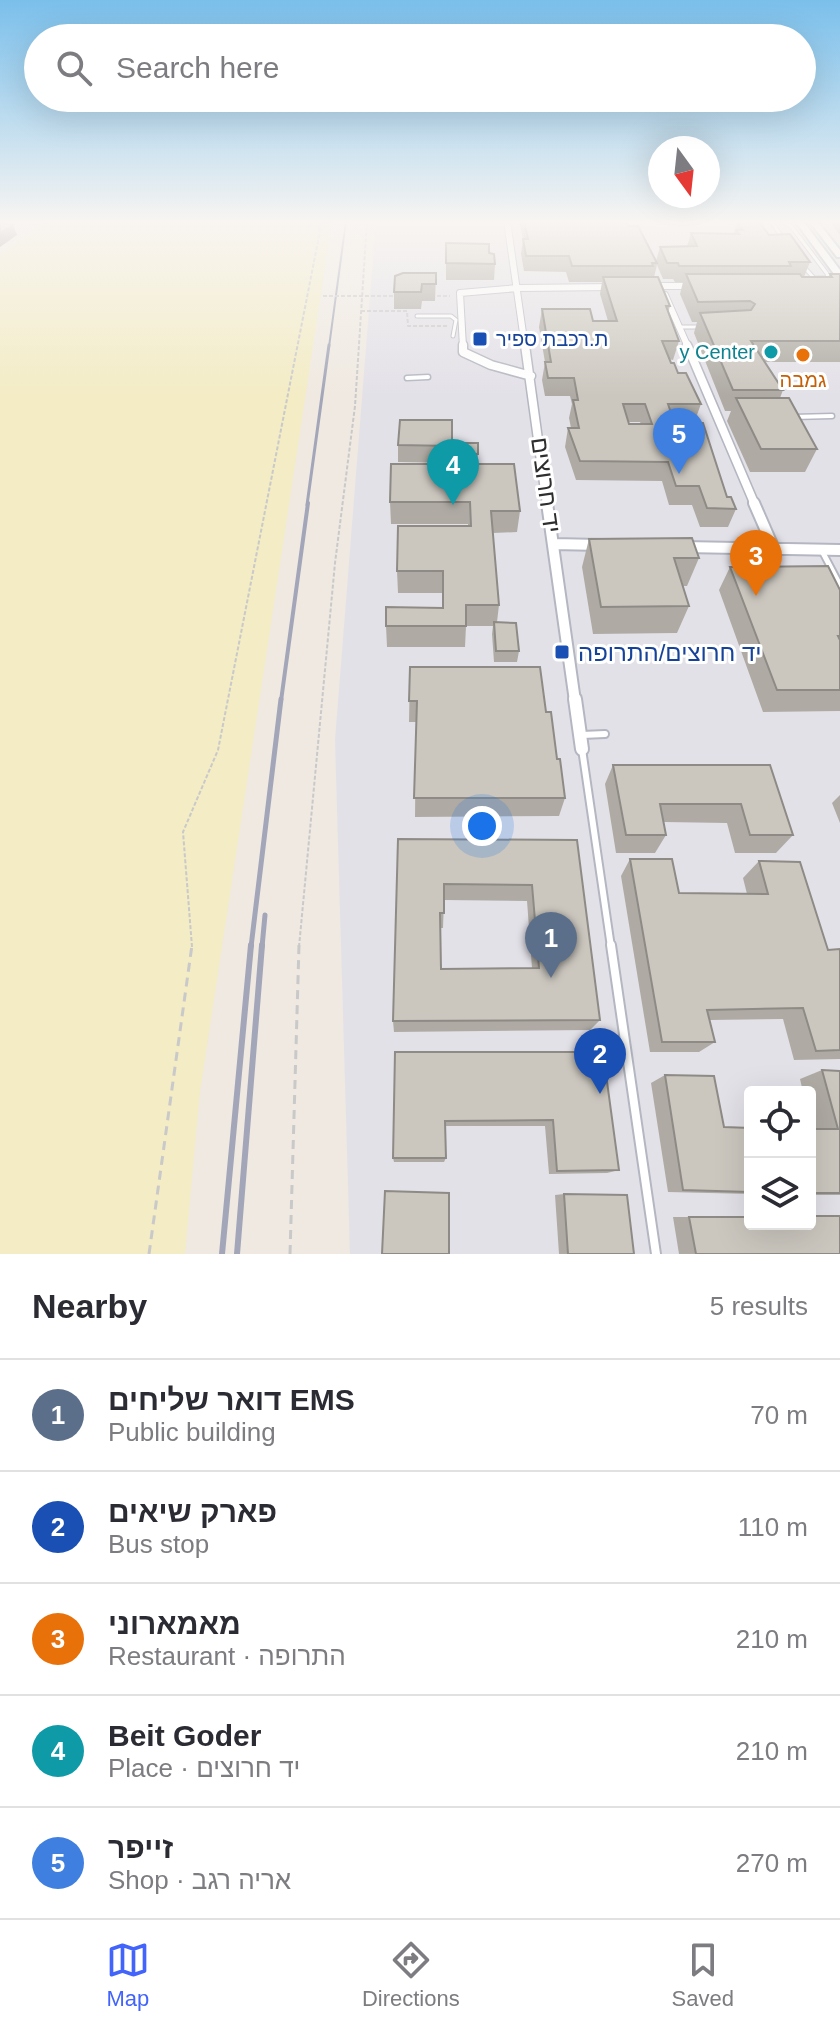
<!DOCTYPE html>
<meta charset="utf-8">
<style>
body{margin:0;font-family:Arial,"Noto Sans Hebrew",sans-serif;background:#f2f2f3;color:#2b2b33}
.controls{position:absolute;right:24px;bottom:24px;display:grid;overflow:hidden;border-radius:8px;box-shadow:0 8px 32px #0002}
.controls button{width:72px;height:72px;display:grid;place-items:center;padding:0;border:0;border-bottom:2px solid #e1e1e2;background:#fff;color:#2b2b33;font:40px sans-serif}
.compass{position:absolute;left:648px;top:136px;width:72px;height:72px;border-radius:50%;background:#fff;box-shadow:0 8px 32px #0002;rotate:165deg}
.you{position:absolute;left:482px;top:826px;width:28px;height:28px;margin:-20px;border:6px solid #fff;border-radius:50%;background:#1a73e8;box-shadow:0 0 0 12px #1a73e833}
.badge{display:grid;place-items:center;width:52px;height:52px;border-radius:50%;background:#4264fb;color:#fff;font-size:26px;font-weight:700}
.pin{position:absolute;translate:-50% -66px;filter:drop-shadow(0 2px 4px #0008)}
.pin::after{content:'';position:absolute;top:42px;width:28px;height:24px;background:inherit;clip-path:polygon(0 0,100% 0,50% 100%)}
.list{margin:0;padding:0;list-style:none}
h2{display:flex;justify-content:space-between;align-items:center;height:104px;margin:0;padding:0 32px;font-size:34px}
h2 small{font-size:26px;font-weight:400;color:#7c7c81}
.list li{display:grid;grid-template-columns:52px 1fr auto;gap:24px;align-items:center;box-sizing:border-box;height:112px;padding:0 32px;border-top:2px solid #e1e1e2}
.list b{display:block;font-size:30px;white-space:nowrap}
.list p{margin:0;font-size:26px;white-space:nowrap;color:#7c7c81}
.list em{font-size:26px;font-style:normal;color:#7c7c81}
.icon{flex:none;width:44px;height:44px;fill:none;stroke:currentColor;stroke-width:2;stroke-linecap:round;stroke-linejoin:round}
.map{position:relative;flex:none;width:840px;height:1254px;overflow:hidden}
.search{position:absolute;background:#fff;box-shadow:0 8px 32px #0002;left:24px;right:24px;top:24px;height:88px;display:flex;align-items:center;gap:20px;box-sizing:border-box;padding:0 28px;border-radius:44px;color:#7c7c81;font-size:30px}
.sheet{height:664px;background:#fff}
nav{display:flex;justify-content:space-around;align-items:center;box-sizing:border-box;height:112px;border-top:2px solid #e1e1e2;background:#fff;font-size:22px;color:#7c7c81}
nav a{display:grid;justify-items:center;gap:4px}
nav .on{color:#4264fb}
.map>svg:first-child{display:block}
.industrial{fill:#e3e1e8;fill-rule:evenodd}
.sand{fill:#f3ecc5}
.lines{fill:none;stroke-linecap:round;stroke-linejoin:round}
.lane-far4-casing{stroke:#b4b7c1;stroke-width:5}
.lane-far3-casing{stroke:#b4b7c1;stroke-width:7}
.lane-far2-casing{stroke:#b4b7c1;stroke-width:9}
.lane-far1-casing{stroke:#b4b7c1;stroke-width:10}
.lane-casing{stroke:#b4b7c1;stroke-width:12}
.street-far3-casing{stroke:#b4b7c1;stroke-width:8}
.street-far2-casing{stroke:#b4b7c1;stroke-width:11}
.street-far1-casing{stroke:#b4b7c1;stroke-width:14}
.street-casing{stroke:#b4b7c1;stroke-width:16}
.secondary-casing{stroke:#b4b7c1;stroke-width:4}
.path-far1{stroke:#c9c9c9;stroke-width:2;stroke-dasharray:4 2;stroke-linecap:butt}
.path{stroke:#c9c9c9;stroke-width:3;stroke-dasharray:9 6;stroke-linecap:butt}
.lane-far4{stroke:#fff;stroke-width:3}
.lane-far3{stroke:#fff;stroke-width:4}
.lane-far2{stroke:#fff;stroke-width:5}
.lane-far1{stroke:#fff;stroke-width:6}
.lane{stroke:#fff;stroke-width:8}
.street-far3{stroke:#fff;stroke-width:6}
.street-far2{stroke:#fff;stroke-width:8}
.street-far1{stroke:#fff;stroke-width:10}
.street{stroke:#fff;stroke-width:12}
.secondary{fill:#fff;fill-rule:evenodd}
.rail-far4{stroke:#a3a6b8;stroke-width:2}
.rail-far3{stroke:#a3a6b8;stroke-width:3}
.rail-far2{stroke:#a3a6b8;stroke-width:4}
.rail-far1{stroke:#a3a6b8;stroke-width:5}
.rail{stroke:#a3a6b8;stroke-width:6}
.path-bridge{stroke:#c9c9c9;stroke-width:2;stroke-dasharray:4 2;stroke-linecap:butt}
.wall{fill:#afaba4;fill-rule:evenodd}
.shaded-wall{fill:#8e8b86}
.building{fill:#cbc7bf;stroke:#8e8b86;stroke-width:2;fill-rule:evenodd}
.transit-dot{fill:#1a4fb4;stroke:#fff;stroke-width:3}
.culture-dot{fill:#0f9aa8;stroke:#fff;stroke-width:3}
.food-dot{fill:#e8710a;stroke:#fff;stroke-width:3}
.labels{text-anchor:middle;dominant-baseline:central;stroke-width:6;stroke-linejoin:round;paint-order:stroke}
.far-transit-label{font-size:20px;fill:#164399;stroke:#fff;text-anchor:start}
.far-culture-label{font-size:20px;fill:#0d838f;stroke:#fff;text-anchor:end}
.far-food-label{font-size:20px;fill:#c56008;stroke:#fff}
.street-label{font-size:24px;fill:#2e2e2e;stroke:#fff}
.transit-label{font-size:24px;fill:#164399;stroke:#fff;text-anchor:start}
</style>
<div class="map">
<svg width="840" height="1254" viewBox="0 0 840 1254">
<rect width="100%" height="100%" fill="#efe9e1"/>
<!-- industrial -->
<path class="industrial" d="M376,221H840V1254H350L335,740ZM750,1092H810V1224H750Z"/>
<!-- sand -->
<path class="sand" d="M46,221H332L200,1092L185,1254H0V254Z"/>
<g class="lines">
<!-- lane-far4 casing -->
<g class="lane-far4-casing">
<path id="lane-far4" d="M771,221L784,240
M781,221L791,226L828,275L826,278H814L804,267
M417,316H451L456,320L453,336
M678,327H702"/>
</g>
<!-- lane-far3 casing -->
<g class="lane-far3-casing">
<path id="lane-far3" d="M407,378L428,377
M793,417L832,416"/>
</g>
<!-- lane-far2 casing -->
<g class="lane-far2-casing">
<path id="lane-far2" d="M822,551L840,585"/>
</g>
<!-- lane-far1 casing -->
<g class="lane-far1-casing">
<path id="lane-far1" d="M582,735L605,734
M582,749L611,947"/>
</g>
<!-- lane casing -->
<g class="lane-casing">
<path id="lane" d="M611,945L656,1254"/>
</g>
<!-- street-far3 casing -->
<g class="street-far3-casing">
<path id="street-far3" d="M507,221L525,347
M650,286H694
M665,295L688,347
M463,347L460,293L518,288L614,287"/>
</g>
<!-- street-far2 casing -->
<g class="street-far2-casing">
<path id="street-far2" d="M463,345V352L491,365L531,376
M525,345L547,505
M687,345L755,505"/>
</g>
<!-- street-far1 casing -->
<g class="street-far1-casing">
<path id="street-far1" d="M547,503L575,701
M754,503L774,549
M554,544L600,545
M684,547L840,550"/>
</g>
<!-- street casing -->
<g class="street-casing">
<path id="street" d="M575,699L582,749"/>
</g>
<!-- secondary casing -->
<g class="secondary-casing">
<path id="secondary" d="M795,221H803L840,270V279L837,278Z
M809,221H817L840,250V257H837Z"/>
</g>
<!-- path-far1 -->
<path class="path-far1" d="M437,296H450
M361,311H407L408,326H448
M192,947L183,832L218,750L322,221
M299,947L335,563L355,406L367,221"/>
<!-- path -->
<path class="path" d="M149,1254L192,945
M290,1254L299,945"/>
<!-- lane-far4 -->
<use href="#lane-far4" class="lane-far4"/>
<!-- lane-far3 -->
<use href="#lane-far3" class="lane-far3"/>
<!-- lane-far2 -->
<use href="#lane-far2" class="lane-far2"/>
<!-- lane-far1 -->
<use href="#lane-far1" class="lane-far1"/>
<!-- lane -->
<use href="#lane" class="lane"/>
<!-- street-far3 -->
<use href="#street-far3" class="street-far3"/>
<!-- street-far2 -->
<use href="#street-far2" class="street-far2"/>
<!-- street-far1 -->
<use href="#street-far1" class="street-far1"/>
<!-- street -->
<use href="#street" class="street"/>
<!-- secondary -->
<use href="#secondary" class="secondary"/>
<!-- rail-far4 -->
<path class="rail-far4" d="M329,347L346,221"/>
<!-- rail-far3 -->
<path class="rail-far3" d="M307,505L329,345"/>
<!-- rail-far2 -->
<path class="rail-far2" d="M281,701L308,503"/>
<!-- rail-far1 -->
<path class="rail-far1" d="M251,947L281,699
M262,947L265,915"/>
<!-- rail -->
<path class="rail" d="M222,1254L251,945
M237,1254L262,945"/>
<!-- path-bridge -->
<path class="path-bridge" d="M323,296H394"/>
</g>
<!-- wall -->
<path class="wall" d="M519,221H625L628,226L656,261L660,247L687,246L691,233H734L737,222L769,235L810,262L804,277H828L830,274H840V362H765L783,390L780,398L817,449L805,472H750L727,421L731,411H725L694,333L697,322H692L680,294L683,282H675L673,279H663L657,265L654,277L670,306L668,313L679,341L673,360L669,359L701,404L694,423H674L736,509L728,527H700L692,505H669L662,481L576,480L565,447L568,428H571L569,418L572,404L570,396H545L542,380L545,362L539,327L542,309L593,321H608L600,294L602,282H569L566,272L524,271L521,254L523,239ZM628,422H640L641,424H629Z
M829,221H840V235Z
M446,243L489,253L495,264L494,280H446Z
M436,273L435,301H422L421,309H394V292Z
M464,443L478,454L477,464L520,511L517,532L493,533L499,605L497,622L519,651L517,662H494L492,634L493,626H466L465,647H387L386,626L442,608V593H398L397,571L468,526V524H391L390,502L464,464Z
M398,445L452,446V463L398,462Z
M589,539L699,558L687,586H683L689,606L677,633L593,634L582,567Z
M730,567L840,590V711L763,712L719,590Z
M410,667L546,712L565,798L559,816L415,817L416,722H409Z
M613,765H770L793,835L776,853H735L727,823L664,822L666,835L655,853H616L605,784Z
M840,795V823L832,803Z
M398,839L577,840L600,1020L590,1030L394,1032L393,1021ZM444,900L527,901L532,968L441,969L440,928H443Z
M630,859L679,893L747,894L743,878L759,861L828,950L840,949V1059L794,1060L783,1019L710,1020L715,1042L699,1052H650L621,876Z
M395,1052H603L619,1170L607,1173L549,1174L545,1126H445L446,1158L444,1162H394L393,1158Z
M822,1070L840,1071V1195H810V1129H813L810,1117V1092H803L800,1079Z
M665,1075L724,1127L750,1128V1194L668,1192L651,1083Z
M564,1194L634,1254H559L555,1195Z
M673,1217H750L840,1254H679Z"/>
<!-- shaded-wall -->
<path class="shaded-wall" d="M13,225L17,235L0,247V233Z"/>
<!-- building -->
<path class="building" d="M524,221H625L628,226H638L657,263H652L653,266H572L569,256H526L523,239H528Z
M737,222H759L769,235L790,234L810,262H789L791,266H679L678,263H667L660,247L697,246L691,233L739,234L736,230H743Z
M0,223L13,225L0,233Z
M446,243L489,244V253L494,254L495,264L446,263Z
M403,273H436V284H422L421,292H394L395,276Z
M686,274H800L802,277H832L830,274H840V341H751L783,390H733L700,313L751,310L755,304L750,301L698,302Z
M603,277H658L670,306H666L679,341H662L671,363H674L678,373H686L701,404H668L675,424L703,423L727,497H731L736,509L707,508L699,486H676L668,462L580,461L568,428H579L573,400H578L574,378H548L545,362H551L542,309H590L593,321H617ZM623,404H645L652,424H629Z
M736,398H789L817,449H761Z
M400,420H452V446L398,445Z
M464,443H478V454H464Z
M391,464H514L520,511H491L499,605H466V626H386V607L443,608V571H397L398,526H471L470,502H390Z
M692,538L699,558H674L689,606L601,607L589,539Z
M828,566L840,590V636H838L840,640V690H777L730,567Z
M494,622L516,623L519,651H496Z
M410,667H540L546,712H551L557,759H560L565,798H414L417,701H409Z
M613,765H770L793,835H750L741,804H660L666,835H626Z
M398,839L577,840L600,1020L393,1021ZM444,884L532,885L539,968L441,969L440,913H444Z
M630,859H672L679,893L768,894L759,861L800,862L828,950L840,949V1050L816,1051L803,1008L707,1010L715,1042H662Z
M395,1052H603L619,1170L557,1171L553,1120L445,1121L446,1158H393Z
M822,1070L840,1071V1193H810V1129H838Z
M665,1075L714,1076L724,1127L750,1128V1192L683,1190Z
M385,1191L449,1193V1254H382Z
M564,1194L627,1195L634,1254H568Z
M810,1216H840V1254H696L689,1217H750V1224H810Z"/>
<!-- sky -->
<linearGradient id="sky" x2="0" y2="1"><stop stop-color="#7abfeb"/><stop offset="0.56" stop-color="#f8f5f2"/><stop offset="1" stop-color="#f8f5f2" stop-opacity="0"/></linearGradient>
<rect width="840" height="396" fill="url(#sky)"/>
<!-- markers -->
<g class="transit-dot">
<rect x="472" y="331" width="16" height="16" rx="4"/>
<rect x="554" y="644" width="16" height="16" rx="4"/>
</g>
<circle class="culture-dot" cx="771" cy="352" r="8"/>
<circle class="food-dot" cx="803" cy="355" r="8"/>
<g class="labels">
<!-- far-transit labels -->
<g class="far-transit-label">
<text x="496" y="339">ת.רכבת ספיר</text>
</g>
<!-- far-culture labels -->
<g class="far-culture-label">
<text x="755" y="352">y Center</text>
</g>
<!-- far-food labels -->
<g class="far-food-label">
<text x="803" y="380">גמבה</text>
</g>
<!-- street labels -->
<g class="street-label">
<text transform="translate(546 485) rotate(82)">יד חרוצים</text>
</g>
<!-- transit labels -->
<g class="transit-label">
<text x="578" y="652">יד חרוצים/התרופה</text>
</g>
</g>
</svg>
<div class="controls">
<button><svg class="icon" aria-label="locate" viewBox="0 0 24 24"><circle cx="12" cy="12" r="6"/><path d="M12 2v4M12 18v4M2 12h4M18 12h4"/></svg></button>
<button><svg class="icon" aria-label="layers" viewBox="0 0 24 24"><path d="M12 4l9 5-9 5-9-5zM3 14l9 5 9-5"/></svg></button>
</div>
<svg class="compass" viewBox="-18 -18 36 36"><path d="M0-13l5 13h-10z" fill="#e53935"/><path d="M0 13l5-13h-10z" fill="#7c7c81"/></svg>
<div class="you"></div>
<div class="pin badge" style="left:551px;top:978px;background:#5c6f8a">1</div>
<div class="pin badge" style="left:600px;top:1094px;background:#1a4fb4">2</div>
<div class="pin badge" style="left:756px;top:596px;background:#e8710a">3</div>
<div class="pin badge" style="left:453px;top:505px;background:#0f9aa8">4</div>
<div class="pin badge" style="left:679px;top:474px;background:#3f7fe0">5</div>
<div class="search"><svg class="icon" aria-label="search" viewBox="0 0 24 24"><circle cx="10" cy="10" r="6"/><path d="M15 15l6 6"/></svg>Search here</div>
</div>
<section class="sheet">
<h2>Nearby<small>5 results</small></h2>
<ul class="list">
<li><span class="badge" style="background:#5c6f8a">1</span><div><b>דואר שליחים EMS</b><p>Public building</p></div><em>70 m</em></li>
<li><span class="badge" style="background:#1a4fb4">2</span><div><b>פארק שיאים</b><p>Bus stop</p></div><em>110 m</em></li>
<li><span class="badge" style="background:#e8710a">3</span><div><b>מאמארוני</b><p>Restaurant · התרופה</p></div><em>210 m</em></li>
<li><span class="badge" style="background:#0f9aa8">4</span><div><b>Beit Goder</b><p>Place · יד חרוצים</p></div><em>210 m</em></li>
<li><span class="badge" style="background:#3f7fe0">5</span><div><b>זייפר</b><p>Shop · אריה רגב</p></div><em>270 m</em></li>
</ul>
</section>
<nav>
<a class="on"><svg class="icon" aria-label="map" viewBox="0 0 24 24"><path d="M3 6l6-2 6 2 6-2v14l-6 2-6-2-6 2zM9 4v14M15 6v14"/></svg>Map</a>
<a><svg class="icon" aria-label="directions" viewBox="0 0 24 24"><path d="M12 3l9 9-9 9-9-9zM9 14v-3h6M13 9l2 2-2 2"/></svg>Directions</a>
<a><svg class="icon" aria-label="saved" viewBox="0 0 24 24"><path d="M7 4h10v16l-5-4-5 4z"/></svg>Saved</a>
</nav>
